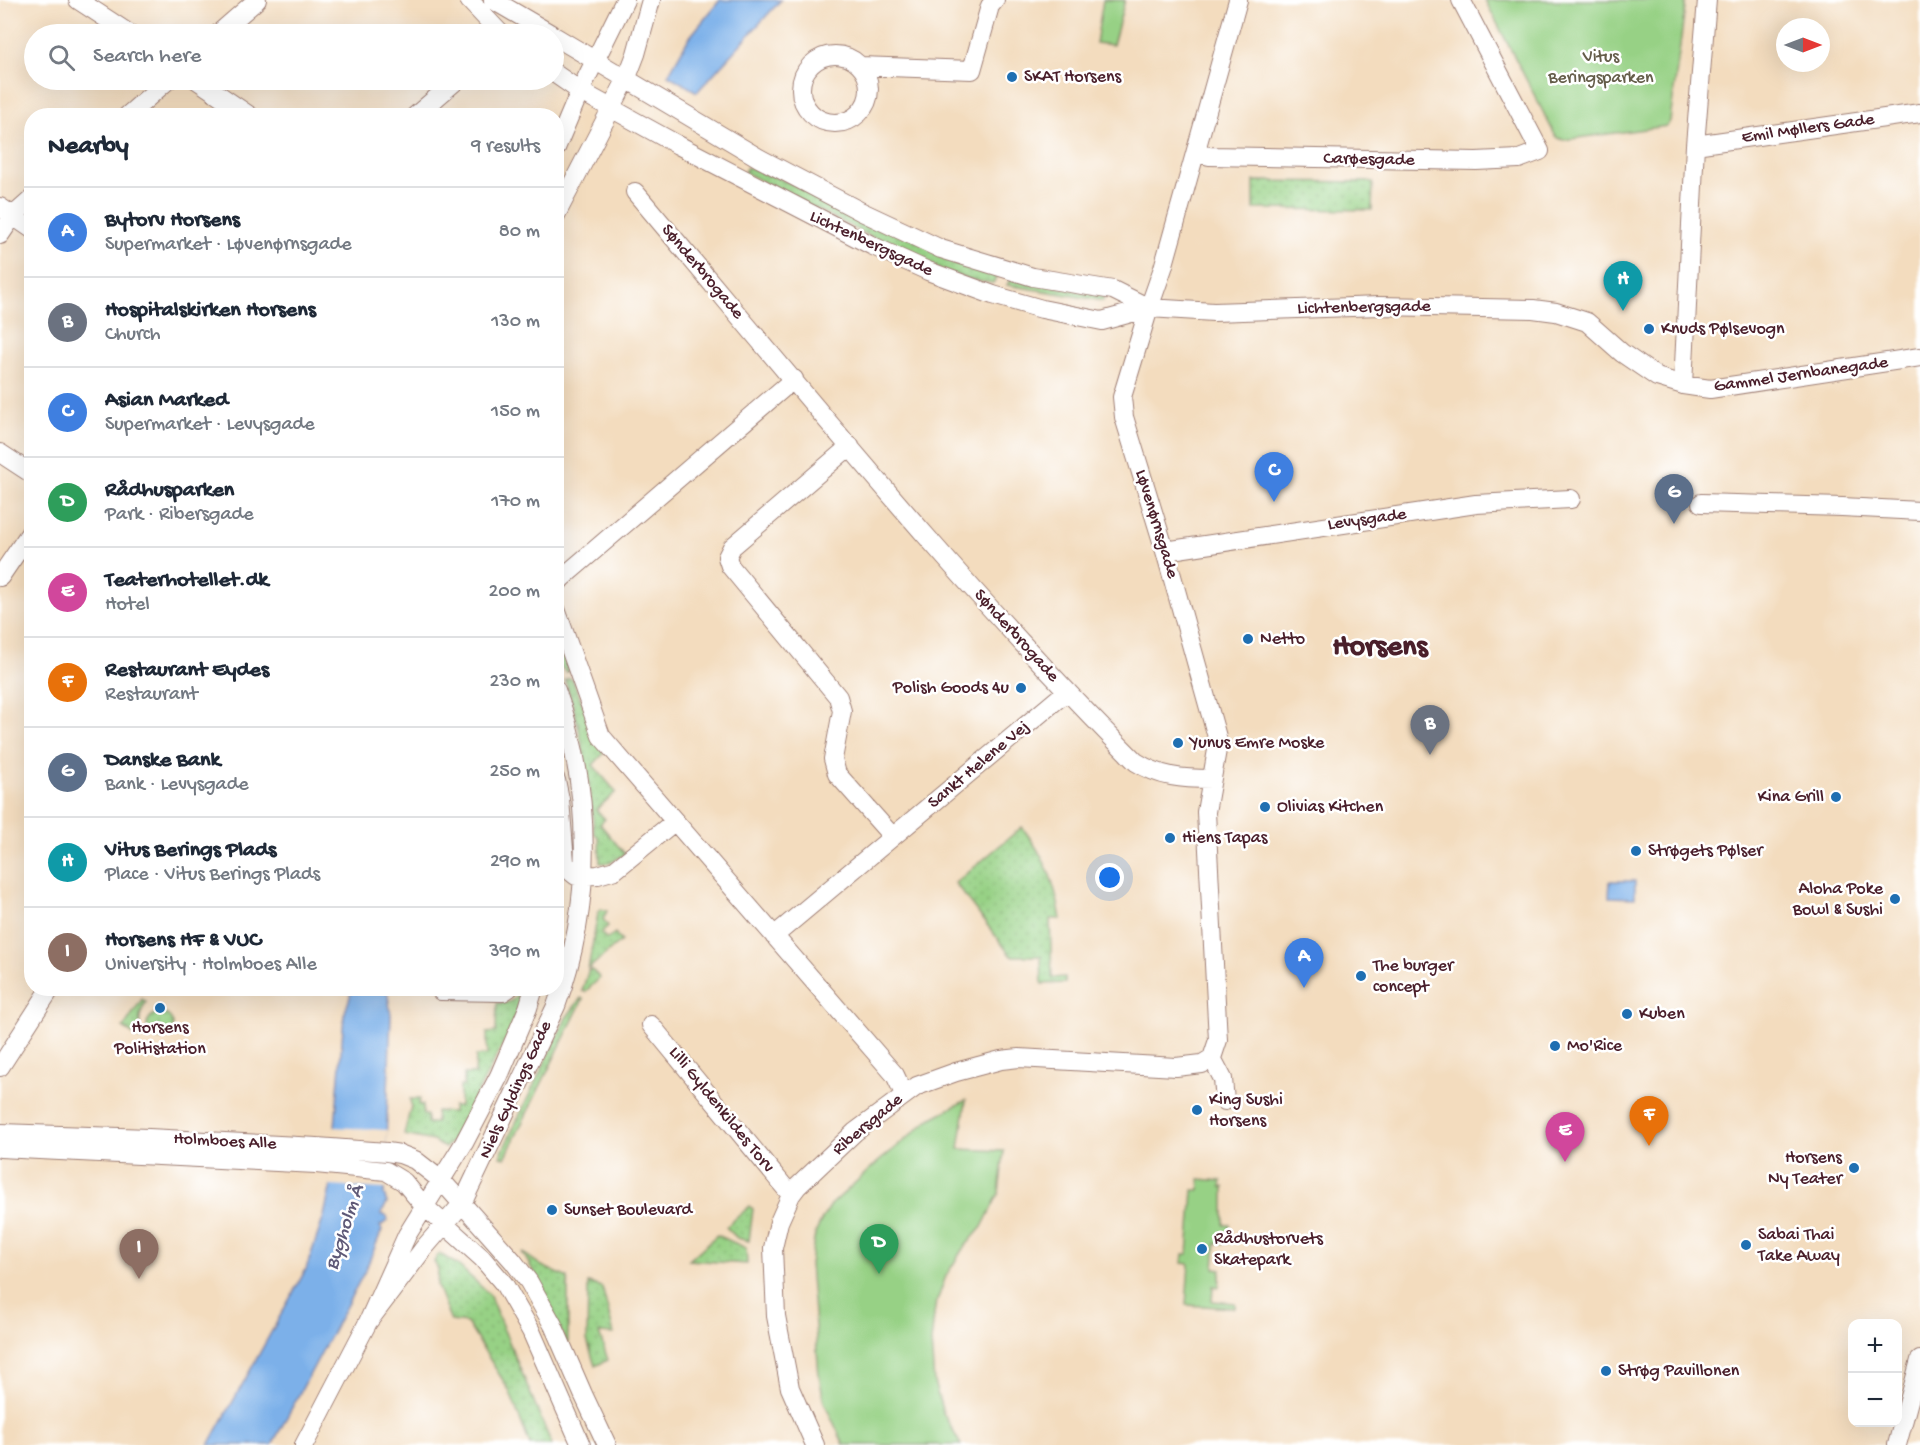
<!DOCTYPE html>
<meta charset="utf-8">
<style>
body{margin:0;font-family:"Gochi Hand",sans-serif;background:#f2f2f3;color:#1f2937}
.controls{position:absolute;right:18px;bottom:18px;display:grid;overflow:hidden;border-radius:12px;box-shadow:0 6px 24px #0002}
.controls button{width:54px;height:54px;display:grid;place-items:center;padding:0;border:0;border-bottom:2px solid #e0e1e3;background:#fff;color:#1f2937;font:30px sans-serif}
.compass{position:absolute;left:1776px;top:18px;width:54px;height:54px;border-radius:50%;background:#fff;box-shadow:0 6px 24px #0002;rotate:90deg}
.you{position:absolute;left:1110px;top:878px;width:21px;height:21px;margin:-15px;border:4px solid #fff;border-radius:50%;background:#1a73e8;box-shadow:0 0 0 9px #1a73e833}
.badge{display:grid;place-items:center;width:39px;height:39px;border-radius:50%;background:#1a73e8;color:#fff;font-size:20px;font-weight:700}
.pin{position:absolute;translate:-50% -50px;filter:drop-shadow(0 2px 3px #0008)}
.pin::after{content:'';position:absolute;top:32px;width:21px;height:18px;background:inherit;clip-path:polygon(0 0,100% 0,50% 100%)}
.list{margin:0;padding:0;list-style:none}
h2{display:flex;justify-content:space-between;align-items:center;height:78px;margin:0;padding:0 24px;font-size:26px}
h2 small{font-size:20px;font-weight:400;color:#747a83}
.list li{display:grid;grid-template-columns:39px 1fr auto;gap:18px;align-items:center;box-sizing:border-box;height:90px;padding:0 24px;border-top:2px solid #e0e1e3}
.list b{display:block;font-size:22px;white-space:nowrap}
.list p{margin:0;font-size:20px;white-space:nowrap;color:#747a83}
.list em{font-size:20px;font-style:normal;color:#747a83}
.icon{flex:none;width:33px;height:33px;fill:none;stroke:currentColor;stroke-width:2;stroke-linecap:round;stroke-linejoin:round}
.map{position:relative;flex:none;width:1920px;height:1445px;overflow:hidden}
.search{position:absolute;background:#fff;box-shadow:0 6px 24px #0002;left:24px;top:24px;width:540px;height:66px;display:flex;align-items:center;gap:15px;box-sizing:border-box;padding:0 21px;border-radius:33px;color:#747a83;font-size:22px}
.panel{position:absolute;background:#fff;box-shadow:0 6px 24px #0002;left:24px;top:108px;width:540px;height:888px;border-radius:24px}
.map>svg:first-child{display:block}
.grass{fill:url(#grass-dots);stroke:#707858;stroke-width:1.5}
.park{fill:#97d185;stroke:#707858;stroke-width:1.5}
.water{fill:#7bb0e9;stroke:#62688a;stroke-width:1.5}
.pier{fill:#f3dcbe}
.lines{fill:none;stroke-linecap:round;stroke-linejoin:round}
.minor-casing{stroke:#9e7e74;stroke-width:20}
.minor{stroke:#fff;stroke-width:18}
.poi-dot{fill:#1f6fb2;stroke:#fff;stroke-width:2}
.labels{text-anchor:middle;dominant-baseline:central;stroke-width:5;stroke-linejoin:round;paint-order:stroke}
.park-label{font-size:18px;fill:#655d4a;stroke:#fff}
.poi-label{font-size:18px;fill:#4a1f2b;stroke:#fff;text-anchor:start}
.street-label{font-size:18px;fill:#4a1f2b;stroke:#fff}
.water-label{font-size:20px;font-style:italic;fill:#5e5977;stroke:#fff}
.town-label{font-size:30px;font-weight:bold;fill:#4a1f2b;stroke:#fff}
</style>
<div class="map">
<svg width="1920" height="1445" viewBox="0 0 1920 1445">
<defs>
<pattern id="grass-dots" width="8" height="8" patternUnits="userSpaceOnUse" patternTransform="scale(1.5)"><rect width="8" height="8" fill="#97d185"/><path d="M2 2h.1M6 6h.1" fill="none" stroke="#84b373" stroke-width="1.8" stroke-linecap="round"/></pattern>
</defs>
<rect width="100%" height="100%" fill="#fff"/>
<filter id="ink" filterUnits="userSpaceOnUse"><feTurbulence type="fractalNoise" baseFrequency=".0167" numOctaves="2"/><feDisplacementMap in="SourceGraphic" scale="12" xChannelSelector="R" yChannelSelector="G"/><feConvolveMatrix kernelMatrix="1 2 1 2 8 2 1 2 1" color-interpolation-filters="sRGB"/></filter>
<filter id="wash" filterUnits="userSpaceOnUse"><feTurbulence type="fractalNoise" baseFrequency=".008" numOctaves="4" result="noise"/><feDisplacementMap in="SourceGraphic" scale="24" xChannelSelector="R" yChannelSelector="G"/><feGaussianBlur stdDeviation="1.35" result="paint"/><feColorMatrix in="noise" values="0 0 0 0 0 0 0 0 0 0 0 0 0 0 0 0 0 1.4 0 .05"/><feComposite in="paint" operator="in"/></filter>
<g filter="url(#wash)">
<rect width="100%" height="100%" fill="#f3dcbe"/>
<!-- grass -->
<path class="grass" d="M747,167L783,180L998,275L993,283C949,280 909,255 870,236C828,215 786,194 744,172Z
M1254,181L1373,182L1372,210L1254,209Z
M1011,278L1104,296L1103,301L1007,285Z
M556,632L569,671L566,672C554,664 557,645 556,632Z
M569,678L572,679L604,753L593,765L616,792L596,810L605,819L600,824L625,854L610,863H600L599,838L594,833C590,780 582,730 565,680Z
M1022,827C1045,857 1055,881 1061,919H1050L1052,978L1065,977V983L1042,984L1041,956H1011L955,883Z
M601,909L607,911L603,919L608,926L601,933L607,939L615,933L621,941L588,969L598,913Z
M591,969L600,978L585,992L582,991L588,972Z
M519,989H526L510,1031L452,1141L445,1148L433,1141L404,1135L411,1106L410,1099H420L419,1105H423V1115H427V1123H436V1111L453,1112V1106H460V1086H464V1074H475L476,1056L487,1055V1033L496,1032L497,1003C510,1004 515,1001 519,989Z
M581,998L583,999L505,1158L500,1156L566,1018Z
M142,999L146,1002C139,1013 138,1022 142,1035L140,1039L123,1028Z
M147 1026a13 13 0 1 1 26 0a13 13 0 1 1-26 0Z
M750,1206L753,1209L749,1241L737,1238L726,1227Z
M717,1235L746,1248L747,1264L689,1260Z
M522,1252L542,1266L568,1278V1343H566L540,1282Z
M440,1254L458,1265L489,1294L552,1445H530L509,1390L467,1323L451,1321L437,1286L438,1269L434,1262L437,1256Z
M588,1283L602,1287L614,1334L599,1333L608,1360L595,1366L587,1340Z"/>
<!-- park -->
<path class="park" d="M1103,0H1125L1113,45L1096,43Z
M1485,0H1686L1670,121L1667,126L1563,140L1556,137Z
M966,1100L959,1149L1004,1151L999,1193L982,1227L962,1250L946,1276L935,1307L931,1342L934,1382L943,1413L961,1445H844L824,1402L819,1376L810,1264L815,1234L823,1217L831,1205L871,1168L930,1119Z
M1199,1179L1222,1181L1221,1187H1224V1225H1230L1228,1243H1216L1214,1268L1221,1269L1219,1287L1213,1286L1212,1301L1235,1303V1308L1186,1305L1189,1264L1182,1263L1183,1254H1188L1193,1190H1200Z"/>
<!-- water -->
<path class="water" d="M720,0H781L697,92L668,75L689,38Z
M1610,881H1635V898L1609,897Z
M351,989H387L391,1015L384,1194L387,1203L381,1214L387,1216L388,1221L380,1226L382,1230L366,1269L272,1445H209L306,1269L324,1216L330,1189L344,1015L350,997Z"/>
<!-- pier -->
<path class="pier" d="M333,1127L387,1130L385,1189L329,1186Z"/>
</g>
<g filter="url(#ink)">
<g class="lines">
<!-- minor casing -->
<g class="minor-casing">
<path id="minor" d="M78,0L130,34
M469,0L501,34
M493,0L551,34
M218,34L257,0
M554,36L759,158L860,211L941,249L1033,277L1113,290L1149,308
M801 89a34 34 0 1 1 68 0a34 34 0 1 1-68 0Z
M860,66L972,70L990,6L995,0
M554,73L580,91L678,145L873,246L928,271L993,295L1042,309L1102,321L1149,308L1214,312L1379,306L1533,309L1556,312L1587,322L1622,353L1657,377L1683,385L1710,389L1920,357
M197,80L250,116
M127,116L168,80
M415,116L457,80
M1695,145L1920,113
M556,148L580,91L625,0
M1196,152L1209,156L1476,161L1519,159L1540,151L1461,0
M635,192C798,385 957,583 1136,762C1160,777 1182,779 1211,779
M0,207L32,229
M556,215L626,80L636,54L651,0
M0,235L13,216L32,199
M1683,385L1695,145L1707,0
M850,446L732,547L727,557L730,566L838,697L842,711L833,759L837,774L892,836
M0,453L32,474
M1701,503L1842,507L1920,511
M1165,551L1476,504L1571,499
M0,577L32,530
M556,585L562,578L794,379
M556,609L601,736L895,1075L904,1094
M556,780L560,799L565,862L571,872L576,876L598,875L615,870L675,821
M774,936L1066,692
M439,988L441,991L503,992L509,988
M651,1025L791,1195
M1212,1058L1218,1040L1206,812L1217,750V737L1165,551L1124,417L1122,397L1149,308L1163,268L1238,0
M1212,1058L1223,1079L1225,1101
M0,1067L51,988
M0,1133L149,1138L317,1147L387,1152L400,1154L415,1160L442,1181L513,1261L529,1282L553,1325L583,1394L607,1445
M0,1148L316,1164L386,1171L404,1182L424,1206L482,1258L504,1284L531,1331L581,1445
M368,1322L424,1248L462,1204L556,1006C593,907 593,789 556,690
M304,1445L368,1322L407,1235L464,1143L499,1076L528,1008L534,988
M815,1445L790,1388L776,1316L773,1248L779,1222L791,1195L797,1187L855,1132L917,1086L956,1072L1001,1060L1019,1058L1176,1067L1202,1064L1212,1058
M1897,1445L1920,1360"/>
</g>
<!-- minor -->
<use href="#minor" class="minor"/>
</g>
</g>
<!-- markers -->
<g class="poi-dot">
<circle cx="1012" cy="77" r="6"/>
<circle cx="1649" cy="329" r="6"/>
<circle cx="1248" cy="639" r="6"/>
<circle cx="1021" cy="688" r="6"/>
<circle cx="1178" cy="743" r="6"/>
<circle cx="1836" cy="797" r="6"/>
<circle cx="1265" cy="807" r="6"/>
<circle cx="1170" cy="838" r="6"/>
<circle cx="1636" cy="851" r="6"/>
<circle cx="1895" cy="899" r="6"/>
<circle cx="1361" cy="976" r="6"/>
<circle cx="160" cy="1008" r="6"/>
<circle cx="1627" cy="1014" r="6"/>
<circle cx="1555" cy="1046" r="6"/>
<circle cx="1197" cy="1110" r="6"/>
<circle cx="1854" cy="1168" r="6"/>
<circle cx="552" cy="1210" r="6"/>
<circle cx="1746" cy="1245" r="6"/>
<circle cx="1202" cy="1249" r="6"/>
<circle cx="1606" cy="1371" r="6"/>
</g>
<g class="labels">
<!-- park labels -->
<g class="park-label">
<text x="1601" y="57">Vitus<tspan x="1601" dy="21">Beringsparken</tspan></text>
</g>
<!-- poi labels -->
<g class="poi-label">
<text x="1024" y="77">SKAT Horsens</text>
<text x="1661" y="329">Knuds Pølsevogn</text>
<text x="1260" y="639">Netto</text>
<text x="1009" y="688" text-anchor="end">Polish Goods 4u</text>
<text x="1190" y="743">Yunus Emre Moske</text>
<text x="1824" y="797" text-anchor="end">Kina Grill</text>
<text x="1277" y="807">Olivias Kitchen</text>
<text x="1182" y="838">Hiens Tapas</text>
<text x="1648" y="851">Strøgets Pølser</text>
<text x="1883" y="889" text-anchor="end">Aloha Poke<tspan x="1883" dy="21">Bowl &amp; Sushi</tspan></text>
<text x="1373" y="966">The burger<tspan x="1373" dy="21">concept</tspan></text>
<text x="1639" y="1014">Kuben</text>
<text x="160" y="1028" text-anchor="middle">Horsens<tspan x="160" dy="21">Politistation</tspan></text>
<text x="1567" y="1046">Mo'Rice</text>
<text x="1209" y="1100">King Sushi<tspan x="1209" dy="21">Horsens</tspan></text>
<text x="1842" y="1158" text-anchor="end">Horsens<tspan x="1842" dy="21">Ny Teater</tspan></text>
<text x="564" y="1210">Sunset Boulevard</text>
<text x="1758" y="1235">Sabai Thai<tspan x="1758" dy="21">Take Away</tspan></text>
<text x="1214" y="1239">Rådhustorvets<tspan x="1214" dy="21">Skatepark</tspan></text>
<text x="1618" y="1371">Strøg Pavillonen</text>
</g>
<!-- street labels -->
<g class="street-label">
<text transform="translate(1808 129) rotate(-8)">Emil Møllers Gade</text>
<text transform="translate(1369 160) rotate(1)">Carøesgade</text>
<text transform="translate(871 244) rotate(25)">Lichtenbergsgade</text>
<text transform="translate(702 272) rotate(50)">Sønderbrogade</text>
<text transform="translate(1364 308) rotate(-1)">Lichtenbergsgade</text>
<text transform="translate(1801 375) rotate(-8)">Gammel Jernbanegade</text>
<text transform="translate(1367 520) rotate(-8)">Levysgade</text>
<text transform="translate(1156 524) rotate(73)">Løvenørnsgade</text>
<text transform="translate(1016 636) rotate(48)">Sønderbrogade</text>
<text transform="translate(979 765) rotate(-40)">Sankt Helene Vej</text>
<text transform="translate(516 1090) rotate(-65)">Niels Gyldings Gade</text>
<text transform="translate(721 1110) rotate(51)">Lilli Gyldenkildes Torv</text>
<text transform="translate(868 1125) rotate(-40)">Ribersgade</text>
<text transform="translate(225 1142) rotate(3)">Holmboes Alle</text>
</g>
<!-- water labels -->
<g class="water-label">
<text transform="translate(346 1228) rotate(-72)">Bygholm Å</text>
</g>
<!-- town labels -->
<g class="town-label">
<text x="1380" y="648">Horsens</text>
</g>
</g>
</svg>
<div class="controls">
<button>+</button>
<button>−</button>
</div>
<svg class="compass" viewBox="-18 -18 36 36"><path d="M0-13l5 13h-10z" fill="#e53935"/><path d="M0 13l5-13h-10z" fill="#747a83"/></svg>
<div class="you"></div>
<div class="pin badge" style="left:1304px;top:988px;background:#3f7fe0">A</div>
<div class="pin badge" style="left:1430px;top:755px;background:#6b7280">B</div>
<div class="pin badge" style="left:1274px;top:502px;background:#3f7fe0">C</div>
<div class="pin badge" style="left:879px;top:1274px;background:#2e9e5b">D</div>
<div class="pin badge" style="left:1565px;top:1162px;background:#d1479c">E</div>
<div class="pin badge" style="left:1649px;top:1146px;background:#e8710a">F</div>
<div class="pin badge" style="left:1674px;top:524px;background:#5c6f8a">G</div>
<div class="pin badge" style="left:1623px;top:311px;background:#0f9aa8">H</div>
<div class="pin badge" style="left:139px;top:1279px;background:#8d6e63">I</div>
<div class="search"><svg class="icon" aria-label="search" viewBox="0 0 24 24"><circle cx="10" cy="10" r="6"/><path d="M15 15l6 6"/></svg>Search here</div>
<section class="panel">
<h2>Nearby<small>9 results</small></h2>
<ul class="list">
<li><span class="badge" style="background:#3f7fe0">A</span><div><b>Bytorv Horsens</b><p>Supermarket · Løvenørnsgade</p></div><em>80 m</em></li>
<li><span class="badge" style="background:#6b7280">B</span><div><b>Hospitalskirken Horsens</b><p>Church</p></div><em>130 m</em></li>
<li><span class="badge" style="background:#3f7fe0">C</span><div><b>Asian Marked</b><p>Supermarket · Levysgade</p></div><em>150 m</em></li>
<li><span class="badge" style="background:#2e9e5b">D</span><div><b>Rådhusparken</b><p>Park · Ribersgade</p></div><em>170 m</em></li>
<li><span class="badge" style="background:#d1479c">E</span><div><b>Teaterhotellet.dk</b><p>Hotel</p></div><em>200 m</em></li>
<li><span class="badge" style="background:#e8710a">F</span><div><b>Restaurant Eydes</b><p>Restaurant</p></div><em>230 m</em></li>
<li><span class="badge" style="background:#5c6f8a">G</span><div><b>Danske Bank</b><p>Bank · Levysgade</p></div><em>250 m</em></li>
<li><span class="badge" style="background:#0f9aa8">H</span><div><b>Vitus Berings Plads</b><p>Place · Vitus Berings Plads</p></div><em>290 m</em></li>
<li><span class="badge" style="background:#8d6e63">I</span><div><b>Horsens HF &amp; VUC</b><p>University · Holmboes Alle</p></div><em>390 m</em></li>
</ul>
</section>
</div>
